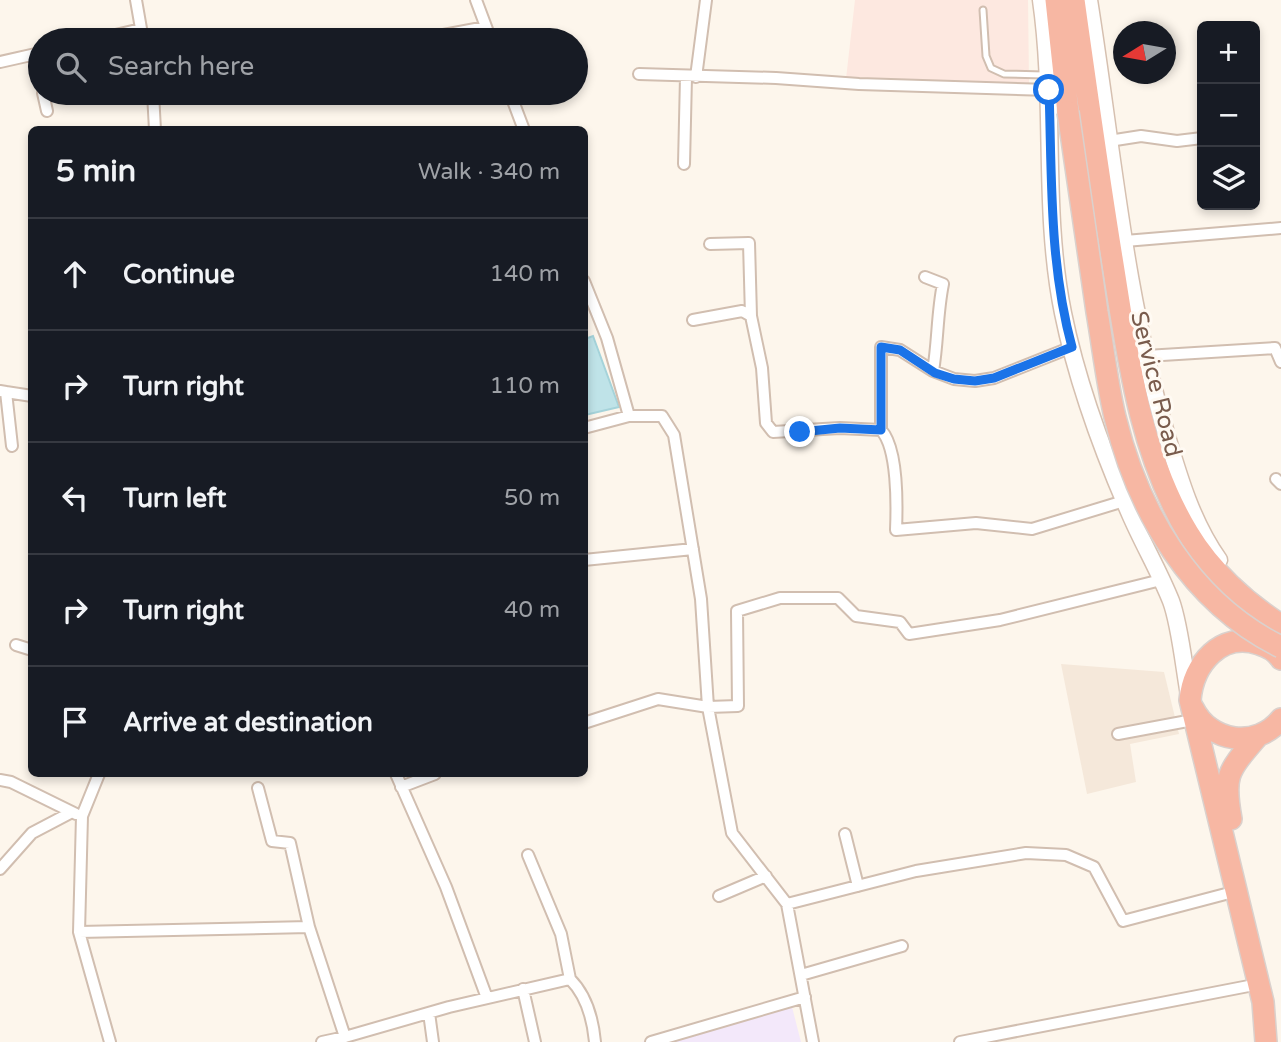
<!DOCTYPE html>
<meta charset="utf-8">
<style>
body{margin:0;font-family:"Varela Round",sans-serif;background:#242831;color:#f1f3f6}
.controls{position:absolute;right:21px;top:21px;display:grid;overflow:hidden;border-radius:10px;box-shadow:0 4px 10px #0003}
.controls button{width:63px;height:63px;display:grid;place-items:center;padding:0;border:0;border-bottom:2px solid #363941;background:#171b24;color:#f1f3f6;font:35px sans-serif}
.compass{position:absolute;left:1113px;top:21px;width:63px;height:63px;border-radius:50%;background:#171b24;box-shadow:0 4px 10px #0003;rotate:259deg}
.stop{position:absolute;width:21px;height:21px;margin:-16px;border:5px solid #1a73e8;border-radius:50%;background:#fff}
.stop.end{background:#1a73e8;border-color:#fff;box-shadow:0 2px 7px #0008}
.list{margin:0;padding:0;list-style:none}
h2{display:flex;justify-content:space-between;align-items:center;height:91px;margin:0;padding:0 28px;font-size:30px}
h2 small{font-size:23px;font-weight:400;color:#9ea1a6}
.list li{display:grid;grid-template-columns:46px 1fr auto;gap:21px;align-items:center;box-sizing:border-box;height:112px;padding:0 28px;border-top:2px solid #363941}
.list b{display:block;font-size:26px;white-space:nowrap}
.list em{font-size:23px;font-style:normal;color:#9ea1a6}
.icon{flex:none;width:38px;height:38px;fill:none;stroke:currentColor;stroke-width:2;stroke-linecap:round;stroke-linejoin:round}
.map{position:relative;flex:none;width:1281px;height:1042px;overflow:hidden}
.search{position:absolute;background:#171b24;box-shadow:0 4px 10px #0003;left:28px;top:28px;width:560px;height:77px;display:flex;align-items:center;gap:18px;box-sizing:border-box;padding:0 24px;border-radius:38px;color:#9ea1a6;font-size:26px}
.panel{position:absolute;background:#171b24;box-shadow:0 4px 10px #0003;left:28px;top:126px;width:560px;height:651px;border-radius:10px}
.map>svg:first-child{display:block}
.residential{fill:#f5e8da}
.commercial{fill:#fde8e0}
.education{fill:#f3e8fa}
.water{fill:#bfe3e8;stroke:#a5d3da;stroke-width:2}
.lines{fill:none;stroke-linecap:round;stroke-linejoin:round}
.lane-casing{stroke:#d1beb0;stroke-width:9}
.street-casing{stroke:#d1beb0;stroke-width:14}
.secondary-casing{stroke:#d6c0b0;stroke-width:19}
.highway-casing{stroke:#dad1cd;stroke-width:24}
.lane{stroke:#fff;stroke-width:5}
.street{stroke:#fff;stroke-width:10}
.secondary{stroke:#fff;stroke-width:16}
.highway{stroke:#f7b7a3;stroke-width:21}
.highway-bridge-casing{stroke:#dad1cd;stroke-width:24;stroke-linecap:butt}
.highway-bridge{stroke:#f7b7a3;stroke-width:21}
.route{stroke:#1a73e8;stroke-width:9}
.labels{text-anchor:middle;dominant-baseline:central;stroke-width:6;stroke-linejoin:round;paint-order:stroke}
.street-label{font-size:24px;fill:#7a5c4d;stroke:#fffaf3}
</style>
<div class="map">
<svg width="1281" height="1042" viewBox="0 0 1281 1042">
<rect width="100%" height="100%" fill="#fdf6ec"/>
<!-- residential -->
<path class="residential" d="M1061,664L1164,672L1179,734L1130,744L1136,782L1087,794Z"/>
<!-- commercial -->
<path class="commercial" d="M855,0H1028L1029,83L846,79Z"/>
<!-- education -->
<path class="education" d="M791,1003L801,1042H642Z"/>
<!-- water -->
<path class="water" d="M593,336L619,407L585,415V339Z"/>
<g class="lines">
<!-- lane casing -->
<g class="lane-casing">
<path id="lane" d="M983,10L986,56L991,68L1004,74L1044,75"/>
</g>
<!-- street casing -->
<g class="street-casing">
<path id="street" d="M136,0L143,40
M476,0L491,40
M94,40L141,29
M417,40L486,27
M36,54L40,77
M0,62L40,53
M639,74L776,78L859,84L1049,90
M696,77L706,0
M43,93L47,111
M153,93L155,130
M510,93L524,130
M1109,141L1141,136L1177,141L1202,138
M684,164L686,77
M1125,241L1281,228
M710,244L749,243L751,316
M925,277L943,284C937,313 938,342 933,371
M584,281L607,338L629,416
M693,320L742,311L751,316L762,368L766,423L773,432L840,428L881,430C898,448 897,506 896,530L976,523L1032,529L1124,501
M1146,356L1275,348L1281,362
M0,391L6,392L12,446
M6,392L32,396
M584,428L629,416H662L674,435L701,599L708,707L732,833L787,904L813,1042
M881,430V347L900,350L933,371L954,379L975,381L994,378L1072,347
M1276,479L1281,484
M584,560L693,549
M16,645L32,650
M584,723L658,699L708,707L738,706L737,611L780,598H838L856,616L900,622L909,634L1000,620L1161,580
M1118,734L1193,720
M99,774L82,816L79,932L309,927L345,1037L449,1007L570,979C586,995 593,1020 595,1042
M396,774L446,887L487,998
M0,780L11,782L76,814
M401,787L435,774
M258,788L272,841L290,843L309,927
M845,834L858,886
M528,855L561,934L570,979
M0,869L32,833L72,812
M719,896L766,876
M787,904L916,871L1026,853L1066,855L1094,867L1123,921L1237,891
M79,932L110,1042
M801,975L902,946
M523,989L535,1042
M429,1013L433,1042
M322,1042L345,1037
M651,1042L805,997
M960,1042L1259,984"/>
</g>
<!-- secondary casing -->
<g class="secondary-casing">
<path id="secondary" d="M1041,0C1056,104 1042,210 1063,313C1077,382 1102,450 1130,514C1143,544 1159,571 1171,601C1180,625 1184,668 1189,695
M1089,0C1112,144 1124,293 1166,433C1179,477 1192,522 1219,560"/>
</g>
<!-- highway casing -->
<g class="highway-casing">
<path id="highway" d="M1056,0L1068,112
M1074,0C1086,86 1098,172 1112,258C1127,350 1138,450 1188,533C1210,570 1245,602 1281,625
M1193,708C1210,743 1257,749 1281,719
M1231,819C1223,775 1228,771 1257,737
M1266,1042L1263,1002L1190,700C1193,664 1221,631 1259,644C1269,647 1276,651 1281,659"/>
</g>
<!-- lane -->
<use href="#lane" class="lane"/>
<!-- street -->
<use href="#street" class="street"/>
<!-- secondary -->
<use href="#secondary" class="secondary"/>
<!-- highway -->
<use href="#highway" class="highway"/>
<!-- highway-bridge casing -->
<g class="highway-bridge-casing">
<path id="highway-bridge" d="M1068,112C1077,178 1087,245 1097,312C1103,347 1107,383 1115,417C1138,512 1191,603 1281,647"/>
</g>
<!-- highway-bridge -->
<use href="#highway-bridge" class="highway-bridge"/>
</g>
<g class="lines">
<!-- route -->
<path class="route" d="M800,432L840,428L881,430V347L900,350L935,373L954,379L975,381L994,378L1072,347C1049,263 1052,177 1049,90"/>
</g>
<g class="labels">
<!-- street labels -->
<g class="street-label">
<text transform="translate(1156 384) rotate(76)">Service Road</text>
</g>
</g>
</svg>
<div class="controls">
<button>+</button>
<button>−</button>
<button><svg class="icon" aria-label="layers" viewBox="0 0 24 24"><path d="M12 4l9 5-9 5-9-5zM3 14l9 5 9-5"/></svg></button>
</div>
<svg class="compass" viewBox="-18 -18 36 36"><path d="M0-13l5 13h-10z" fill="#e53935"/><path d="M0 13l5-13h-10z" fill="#9ea1a6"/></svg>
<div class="stop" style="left:1049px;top:90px"></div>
<div class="stop end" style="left:800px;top:432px"></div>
<div class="search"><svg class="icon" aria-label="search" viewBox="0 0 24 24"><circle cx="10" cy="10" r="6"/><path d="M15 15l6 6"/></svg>Search here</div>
<section class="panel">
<h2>5 min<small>Walk · 340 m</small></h2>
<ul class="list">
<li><svg class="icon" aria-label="ahead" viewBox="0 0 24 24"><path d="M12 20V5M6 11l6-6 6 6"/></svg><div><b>Continue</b></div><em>140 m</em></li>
<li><svg class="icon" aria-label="right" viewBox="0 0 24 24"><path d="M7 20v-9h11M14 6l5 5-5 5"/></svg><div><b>Turn right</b></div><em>110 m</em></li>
<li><svg class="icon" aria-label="left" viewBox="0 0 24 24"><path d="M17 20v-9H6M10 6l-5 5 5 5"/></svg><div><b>Turn left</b></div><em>50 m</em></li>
<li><svg class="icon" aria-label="right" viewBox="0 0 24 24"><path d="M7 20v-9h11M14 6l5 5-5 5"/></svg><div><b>Turn right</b></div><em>40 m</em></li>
<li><svg class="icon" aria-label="arrive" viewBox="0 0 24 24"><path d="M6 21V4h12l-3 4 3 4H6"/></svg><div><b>Arrive at destination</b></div></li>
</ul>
</section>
</div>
